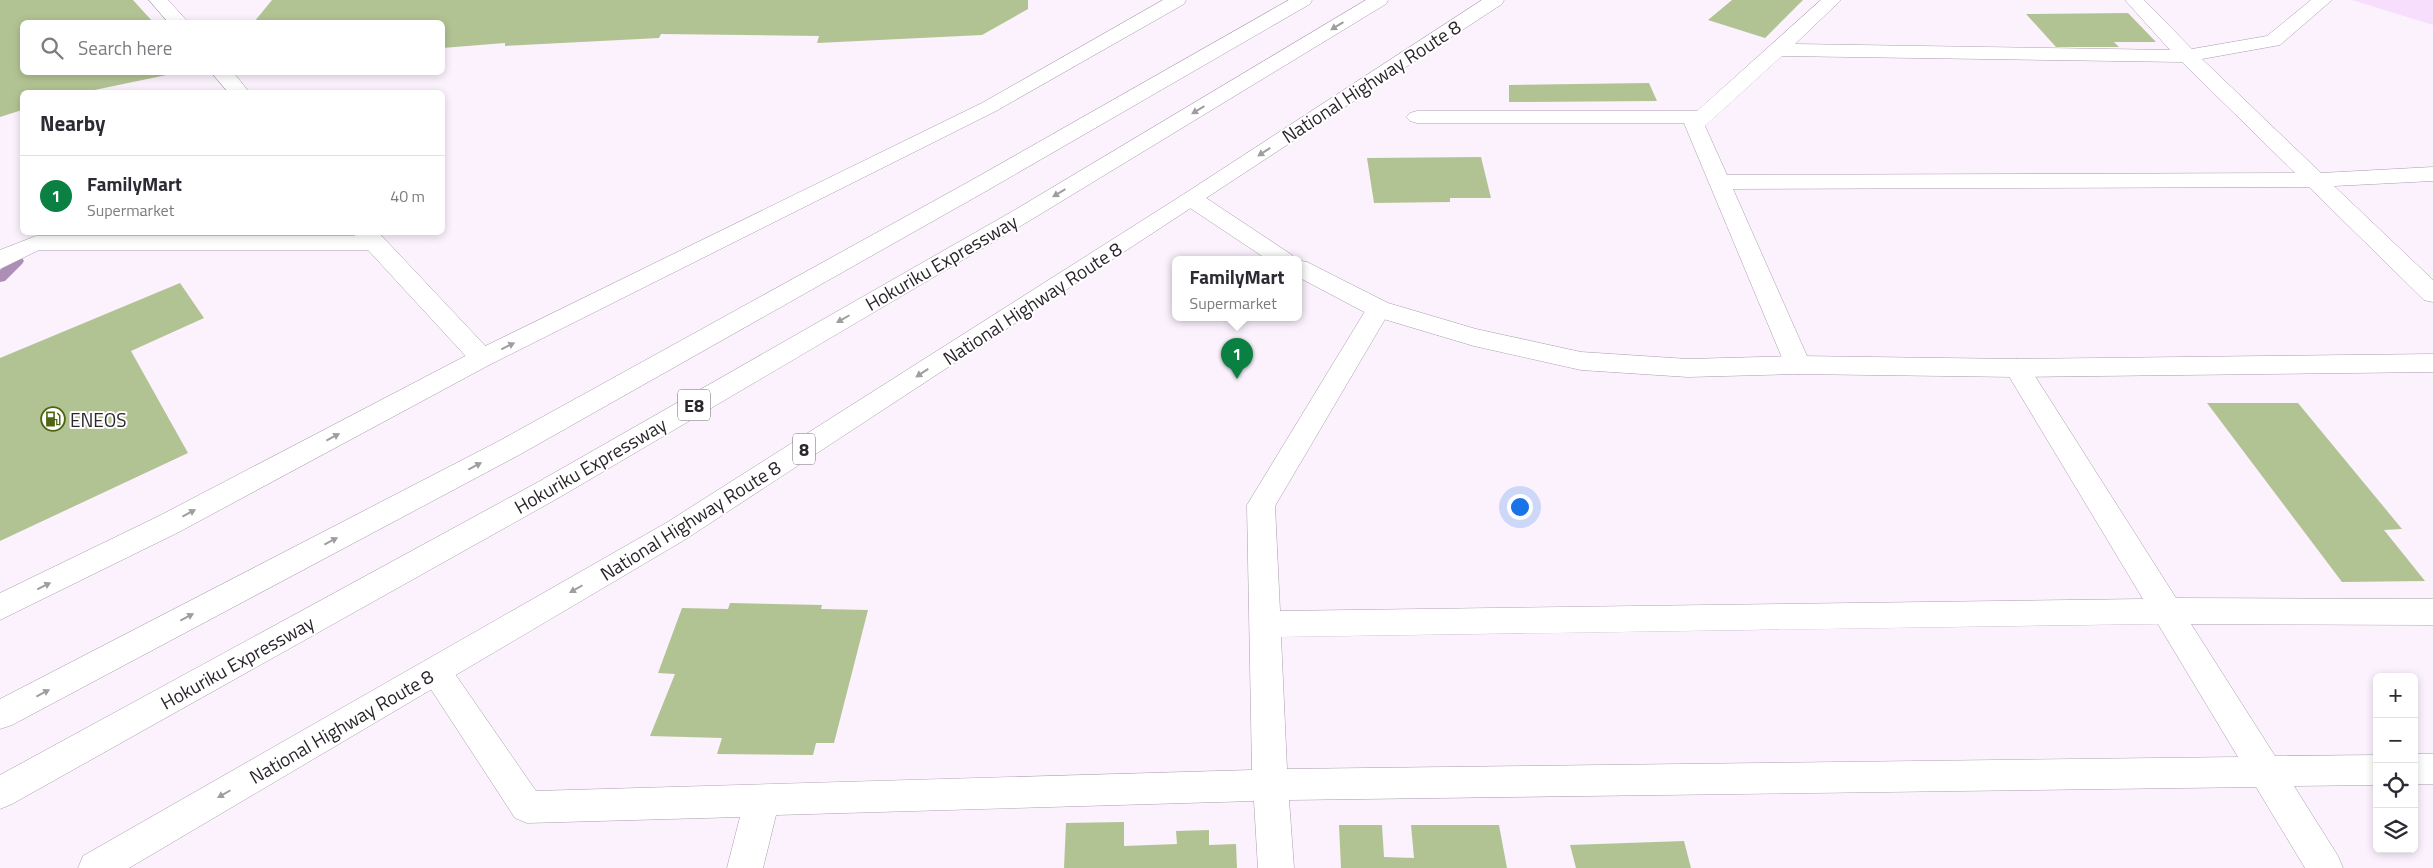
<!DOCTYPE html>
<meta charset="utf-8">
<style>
body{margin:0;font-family:"Titillium Web",sans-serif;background:#f7f7f7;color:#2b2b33}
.controls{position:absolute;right:15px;bottom:15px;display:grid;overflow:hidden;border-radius:8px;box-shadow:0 2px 8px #0003}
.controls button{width:45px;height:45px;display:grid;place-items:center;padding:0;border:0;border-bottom:1px solid #e1e1e2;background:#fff;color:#2b2b33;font:25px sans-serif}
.you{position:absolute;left:1519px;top:506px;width:18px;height:18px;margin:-12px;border:4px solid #fff;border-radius:50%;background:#1a73e8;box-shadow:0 0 0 8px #1a73e833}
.badge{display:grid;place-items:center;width:32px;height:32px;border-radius:50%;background:#0b8043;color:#fff;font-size:16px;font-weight:700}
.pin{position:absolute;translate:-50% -41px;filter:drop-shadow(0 1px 2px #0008)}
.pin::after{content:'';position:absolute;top:26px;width:18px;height:15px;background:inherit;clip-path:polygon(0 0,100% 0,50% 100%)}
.popup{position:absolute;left:1172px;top:256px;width:130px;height:65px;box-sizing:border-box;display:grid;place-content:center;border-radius:8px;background:#fff;filter:drop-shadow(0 1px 4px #0005);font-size:16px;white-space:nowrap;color:#7c7c81}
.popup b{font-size:19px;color:#2b2b33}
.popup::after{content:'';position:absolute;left:50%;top:100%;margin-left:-10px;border:10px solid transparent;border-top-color:#fff}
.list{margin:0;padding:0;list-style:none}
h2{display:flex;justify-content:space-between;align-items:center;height:65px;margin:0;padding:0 20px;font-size:21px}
h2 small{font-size:16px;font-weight:400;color:#7c7c81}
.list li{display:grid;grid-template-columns:32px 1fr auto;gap:15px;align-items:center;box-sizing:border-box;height:80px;padding:0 20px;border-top:1px solid #e1e1e2}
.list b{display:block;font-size:19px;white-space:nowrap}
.list p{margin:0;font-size:16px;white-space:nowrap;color:#7c7c81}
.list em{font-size:16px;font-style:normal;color:#7c7c81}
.icon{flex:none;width:28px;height:28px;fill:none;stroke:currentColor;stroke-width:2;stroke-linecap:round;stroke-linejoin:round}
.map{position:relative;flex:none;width:2433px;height:868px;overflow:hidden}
.search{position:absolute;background:#fff;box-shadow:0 2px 8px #0003;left:20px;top:20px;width:425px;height:55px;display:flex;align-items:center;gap:12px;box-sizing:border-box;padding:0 18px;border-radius:8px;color:#7c7c81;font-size:19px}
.panel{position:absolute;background:#fff;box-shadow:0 2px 8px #0003;left:20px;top:90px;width:425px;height:145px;border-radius:8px}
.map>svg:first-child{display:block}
.green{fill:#f7defd}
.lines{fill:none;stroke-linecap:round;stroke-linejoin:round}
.stream{fill:#ad8eb6;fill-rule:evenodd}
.building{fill:#b2c393}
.street-casing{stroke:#aa9cad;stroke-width:1}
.secondary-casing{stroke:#aa9cad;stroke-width:1}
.highway-casing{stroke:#aa9cad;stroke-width:1}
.street{fill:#fff;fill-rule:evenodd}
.secondary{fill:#fff;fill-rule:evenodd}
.highway{fill:#fff;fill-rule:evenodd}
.oneway{fill:#a09da0}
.labels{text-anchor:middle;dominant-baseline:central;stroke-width:4;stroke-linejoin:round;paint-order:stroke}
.shield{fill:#fff;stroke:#6b676b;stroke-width:1}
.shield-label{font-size:18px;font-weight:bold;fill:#2b262c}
.street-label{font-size:19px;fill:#2b262c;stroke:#fff}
.poi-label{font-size:19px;fill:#2b262c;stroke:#fff;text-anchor:start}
</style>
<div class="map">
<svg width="2433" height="868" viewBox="0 0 2433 868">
<rect width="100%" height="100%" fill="#fbf2fd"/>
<!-- green -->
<path class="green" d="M2352,0H2433V25Z"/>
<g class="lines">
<!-- stream -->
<path class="stream" d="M17,257L22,258L24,261L22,264L5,281L0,282V270L12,258Z"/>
</g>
<!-- building -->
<path class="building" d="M0,0H133L153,22H22V72L176,73L85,92H22V110L0,117Z
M272,0H1028V9L982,35L817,43L819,36L661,34L659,38L505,46V43L442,48V22H254Z
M1732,0H1803L1765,38L1708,20Z
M2128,13L2156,42H2114L2119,47H2056L2026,14Z
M1649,83L1657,101L1509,102V85Z
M1481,157L1491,198H1450V202L1374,203L1367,158Z
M180,283L204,318L131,351L188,453L0,541V358Z
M2207,403H2298L2402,529L2384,530L2425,581L2342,582Z
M730,603L822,605L821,609L868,610L834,743H816L813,755L717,754L722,738L650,736L675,674L658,673L682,608L728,609Z
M1124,822V846L1177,844L1176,831L1209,830V845L1236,844L1237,868H1064L1066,823Z
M1339,825H1382L1384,857L1414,858L1411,825H1499L1507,868H1341Z
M1684,841L1691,868H1576L1570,845Z"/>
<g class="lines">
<!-- street casing -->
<g class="street-casing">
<path id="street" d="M149,0H168L188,22H168Z
M1821,0H1841L1795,44L2170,50L2125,0H2144L2192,49L2267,36L2311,0H2332L2280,45L2202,59L2321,173L2433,167V181L2334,186L2433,280V302L2424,300L2309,187L1733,189L1811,365L1807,371L1798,374L1789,371L1785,365L1684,123H1417L1410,121L1406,117L1410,113L1417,111H1697ZM1782,56L2182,62L2295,173L1727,175L1705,126Z
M211,72H233L249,92H228Z
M353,232H378L491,352L495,358L491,364L482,367L473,364L368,250H39L0,269V250L36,236H355Z
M1379,301L1388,303L1391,309L1275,506L1280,611L2143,599L2004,368L2008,362L2017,359L2026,362L2176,598L2433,599V625L2191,624L2275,756L2377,755V785L2294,786L2338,856L2343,868H2305L2256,787L1289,800L1294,868H1258L1254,801L776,815L763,868H727L740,817L527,823L515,818L419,671L424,661L435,657L446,661L536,791L1252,770L1247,505L1370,303ZM2158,624L2238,757L1287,769L1281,637Z
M2414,754H2433V784H2414Z"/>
</g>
<!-- secondary casing -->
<g class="secondary-casing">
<path id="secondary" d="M1192,192L1200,194L1292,255L1296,260L1307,262L1388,303L1476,329L1581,352L1688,359L1798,356L2017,359L2433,354V372L2017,377L1798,374L1688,377L1581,370L1474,346L1370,315L1298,277V260H1268L1184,204L1181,199L1184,194Z"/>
</g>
<!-- highway casing -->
<g class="highway-casing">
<path id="highway" d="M1163,0H1186L1184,4L996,111L491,364L179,532L0,620V593L159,516L473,352L982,103Z
M1289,0H1312L1310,4L988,190L519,455L12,725L0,729V699L499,441L972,180Z
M1366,0H1388L1386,4L1029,221L560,497L12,804L0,809V775L540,481L1013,211Z
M1482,0H1504L1502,4L686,539L129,868H78L83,856L666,523L1184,194Z"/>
</g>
<!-- street -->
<use href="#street" class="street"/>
<!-- secondary -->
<use href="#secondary" class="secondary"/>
<!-- highway -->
<use href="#highway" class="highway"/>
</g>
<!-- one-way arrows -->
<defs><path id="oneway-solid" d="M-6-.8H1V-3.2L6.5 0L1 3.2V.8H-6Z" transform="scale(1.25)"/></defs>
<g class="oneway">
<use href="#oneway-solid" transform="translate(1337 26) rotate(149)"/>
<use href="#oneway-solid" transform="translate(1198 110) rotate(149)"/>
<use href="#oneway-solid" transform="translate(1264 152) rotate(147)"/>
<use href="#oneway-solid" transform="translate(1059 193) rotate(149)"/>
<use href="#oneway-solid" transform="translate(843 319) rotate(150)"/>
<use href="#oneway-solid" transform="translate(508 346) rotate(-26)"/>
<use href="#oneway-solid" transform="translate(922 373) rotate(147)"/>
<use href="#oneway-solid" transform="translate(333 437) rotate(-28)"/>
<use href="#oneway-solid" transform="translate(475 466) rotate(-28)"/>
<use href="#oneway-solid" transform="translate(189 513) rotate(-28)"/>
<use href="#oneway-solid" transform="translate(331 541) rotate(-28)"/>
<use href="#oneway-solid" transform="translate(44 586) rotate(-26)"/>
<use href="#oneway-solid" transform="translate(576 589) rotate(150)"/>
<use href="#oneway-solid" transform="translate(187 617) rotate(-28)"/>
<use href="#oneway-solid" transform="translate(43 693) rotate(-28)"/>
<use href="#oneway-solid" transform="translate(224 794) rotate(150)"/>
</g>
<!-- icons -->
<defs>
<g id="fuel-ring" transform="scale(1.25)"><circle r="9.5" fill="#fff" stroke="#506512" stroke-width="1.5"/><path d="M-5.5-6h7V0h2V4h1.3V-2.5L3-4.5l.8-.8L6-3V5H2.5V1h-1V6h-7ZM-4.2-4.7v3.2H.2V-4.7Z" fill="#506512"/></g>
</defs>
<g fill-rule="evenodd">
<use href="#fuel-ring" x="53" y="419"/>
</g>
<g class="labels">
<!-- shield labels -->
<g class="shield">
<rect x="678" y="389.5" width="32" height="31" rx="4"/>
<rect x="793" y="433.5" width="22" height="31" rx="4"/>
</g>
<g class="shield-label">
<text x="694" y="405">E8</text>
<text x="804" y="449">8</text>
</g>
<!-- street labels -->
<g class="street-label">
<text transform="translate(1371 81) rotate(-33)">National Highway Route 8</text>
<text transform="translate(941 262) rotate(-30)">Hokuriku Expressway</text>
<text transform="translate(1032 303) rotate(-33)">National Highway Route 8</text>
<text transform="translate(590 465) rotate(-30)">Hokuriku Expressway</text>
<text transform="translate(690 520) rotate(-32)">National Highway Route 8</text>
<text transform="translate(237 662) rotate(-29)">Hokuriku Expressway</text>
<text transform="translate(341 726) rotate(-30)">National Highway Route 8</text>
</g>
<!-- poi labels -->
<g class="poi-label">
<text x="70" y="419">ENEOS</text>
</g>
</g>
</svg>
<div class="controls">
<button>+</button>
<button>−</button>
<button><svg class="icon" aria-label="locate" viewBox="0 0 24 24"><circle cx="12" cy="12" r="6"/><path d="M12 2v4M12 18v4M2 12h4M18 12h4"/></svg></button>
<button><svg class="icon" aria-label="layers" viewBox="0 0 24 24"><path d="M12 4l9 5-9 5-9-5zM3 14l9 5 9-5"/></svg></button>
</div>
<div class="you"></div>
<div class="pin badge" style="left:1237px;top:379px">1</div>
<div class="popup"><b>FamilyMart</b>Supermarket</div>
<div class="search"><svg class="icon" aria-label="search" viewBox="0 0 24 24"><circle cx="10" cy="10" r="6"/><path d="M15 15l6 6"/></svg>Search here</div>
<section class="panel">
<h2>Nearby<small></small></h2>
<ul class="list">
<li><span class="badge">1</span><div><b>FamilyMart</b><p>Supermarket</p></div><em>40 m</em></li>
</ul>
</section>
</div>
